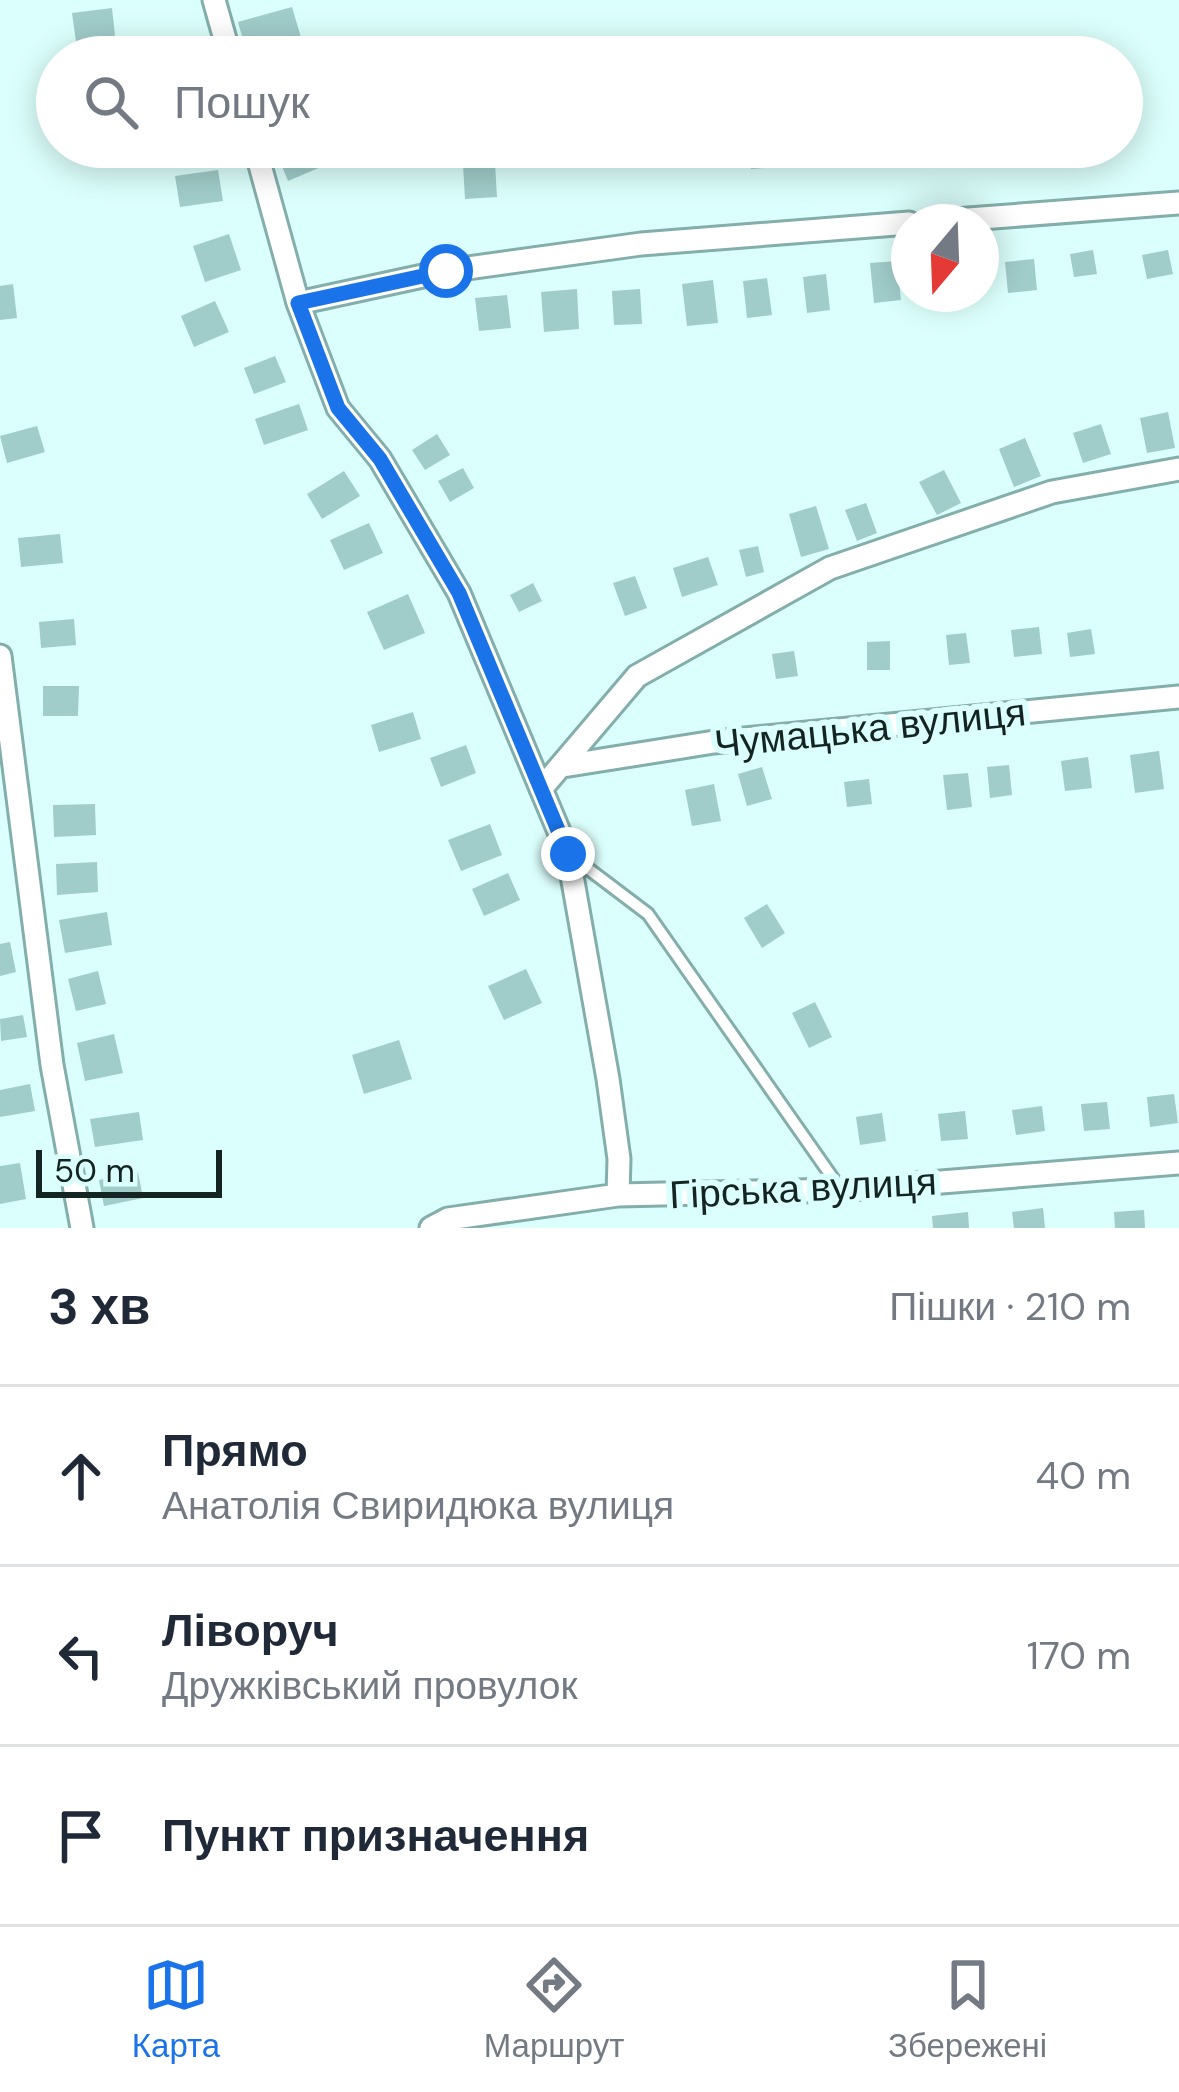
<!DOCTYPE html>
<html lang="uk">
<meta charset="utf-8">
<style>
body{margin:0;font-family:"DM Sans",sans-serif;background:#f6f6f7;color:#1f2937}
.compass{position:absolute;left:891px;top:204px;width:108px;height:108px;border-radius:50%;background:#fff;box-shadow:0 6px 30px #0003;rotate:199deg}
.scale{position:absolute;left:36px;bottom:30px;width:186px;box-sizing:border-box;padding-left:12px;border:6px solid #132423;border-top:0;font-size:33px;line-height:42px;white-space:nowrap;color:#132423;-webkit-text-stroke:9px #dbfffc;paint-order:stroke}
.stop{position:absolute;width:36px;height:36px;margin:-27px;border:9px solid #1a73e8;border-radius:50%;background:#fff}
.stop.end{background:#1a73e8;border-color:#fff;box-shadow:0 3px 12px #0008}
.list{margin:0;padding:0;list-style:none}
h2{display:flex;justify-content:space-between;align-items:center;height:156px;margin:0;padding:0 48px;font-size:51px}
h2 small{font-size:39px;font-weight:400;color:#747a83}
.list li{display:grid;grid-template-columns:78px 1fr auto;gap:36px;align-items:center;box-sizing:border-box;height:180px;padding:0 48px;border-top:3px solid #e0e1e3}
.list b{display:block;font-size:45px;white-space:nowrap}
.list p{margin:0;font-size:39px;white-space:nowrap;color:#747a83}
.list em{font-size:39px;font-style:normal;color:#747a83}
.icon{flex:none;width:66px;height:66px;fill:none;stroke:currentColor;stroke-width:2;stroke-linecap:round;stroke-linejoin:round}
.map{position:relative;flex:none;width:1179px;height:1228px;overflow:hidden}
.search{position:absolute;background:#fff;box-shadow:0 6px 30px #0003;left:36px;right:36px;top:36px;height:132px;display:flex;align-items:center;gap:30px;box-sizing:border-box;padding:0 42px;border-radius:66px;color:#747a83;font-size:45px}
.sheet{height:696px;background:#fff}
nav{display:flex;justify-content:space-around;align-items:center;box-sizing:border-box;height:168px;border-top:3px solid #e0e1e3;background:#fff;font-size:33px;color:#747a83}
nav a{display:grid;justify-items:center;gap:6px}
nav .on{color:#1a73e8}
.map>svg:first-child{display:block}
.building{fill:#a0ccc9}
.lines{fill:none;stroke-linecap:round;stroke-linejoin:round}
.service-casing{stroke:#83aeab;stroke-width:16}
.minor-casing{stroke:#83aeab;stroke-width:27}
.service{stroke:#fff;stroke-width:10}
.minor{stroke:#fff;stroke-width:21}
.route{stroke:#1a73e8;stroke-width:15}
.labels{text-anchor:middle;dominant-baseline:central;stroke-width:12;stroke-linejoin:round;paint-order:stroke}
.street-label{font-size:39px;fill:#132423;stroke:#dbfffc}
</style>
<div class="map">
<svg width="1179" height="1228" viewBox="0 0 1179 1228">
<rect width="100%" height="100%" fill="#dbfffc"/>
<!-- building -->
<path class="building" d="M292,7L302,41L248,57L238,22Z
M112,8L116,45L77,49L72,13Z
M294,147H321L328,164L288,181L277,154Z
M462,147H494L497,197L465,199Z
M655,147H689L691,162L658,167Z
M749,147H793L794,166L751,169Z
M837,147H868L869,163L838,165Z
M976,147H1006L1007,161L977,163Z
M218,170L223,201L180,207L175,176Z
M229,234L241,270L205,282L193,246Z
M1093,250L1097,274L1074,277L1070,254Z
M1168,250L1173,274L1147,279L1142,255Z
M1034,259L1037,290L1008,293L1005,262Z
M897,261L901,300L874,303L870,263Z
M826,274L830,310L807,313L803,277Z
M767,278L772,315L747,318L743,281Z
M713,280L718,323L687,326L682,284Z
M13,284L17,318L0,320V286Z
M577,289L579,329L544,332L541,292Z
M640,289L642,324L614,325L612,291Z
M507,295L511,328L479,331L475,298Z
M215,301L229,332L194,347L181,316Z
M275,356L286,382L254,394L244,368Z
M299,404L308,430L264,445L255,419Z
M1168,412L1175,448L1147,453L1140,418Z
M1101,424L1111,454L1083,463L1073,433Z
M37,426L45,452L7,463L0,436Z
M437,434L450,455L425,470L412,450Z
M1025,438L1041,476L1014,487L999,449Z
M463,468L474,488L450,502L438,481Z
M944,470L961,503L937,515L919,482Z
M344,471L360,496L322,519L307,494Z
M866,503L877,533L857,541L845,510Z
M816,506L829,549L801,557L789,514Z
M369,523L383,553L344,570L330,540Z
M60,534L63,563L21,567L18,538Z
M758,546L764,572L746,577L739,550Z
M708,557L718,585L682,597L673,568Z
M635,576L647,608L625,616L613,583Z
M533,583L542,601L519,612L510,595Z
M408,594L425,633L384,650L367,612Z
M74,619L76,645L41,648L39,622Z
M1039,627L1042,654L1014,657L1011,630Z
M1091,629L1095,654L1070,657L1067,633Z
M966,633L970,663L949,665L946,635Z
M890,641V670H867V642Z
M794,651L798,676L776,679L772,654Z
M43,686H79L78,716H43Z
M413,712L421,739L379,752L371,725Z
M466,745L476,773L441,787L430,758Z
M1159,751L1164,789L1135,793L1130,755Z
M1088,757L1092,788L1065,791L1061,761Z
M1009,765L1012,795L990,798L987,767Z
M762,767L772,799L747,806L738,774Z
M968,773L972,807L947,810L943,775Z
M869,779L872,804L847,807L844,782Z
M714,784L721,821L692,826L685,790Z
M95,804L96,835L54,837L53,805Z
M490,824L502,855L461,871L448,840Z
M97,862L98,892L57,895L56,864Z
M508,873L520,900L484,916L472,889Z
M767,904L785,933L762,948L744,918Z
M107,912L112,945L65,953L59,920Z
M10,942L16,972L0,976V944Z
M526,969L542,1003L504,1020L488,986Z
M98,971L106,1004L76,1011L68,979Z
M815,1002L832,1037L809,1048L792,1013Z
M23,1015L27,1037L1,1041L0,1019Z
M114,1034L123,1073L85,1081L77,1043Z
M399,1040L412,1079L364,1094L352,1055Z
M30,1084L35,1111L0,1117V1090Z
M1174,1094L1178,1123L1150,1127L1147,1097Z
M1107,1102L1110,1129L1084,1131L1081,1104Z
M1042,1106L1045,1131L1016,1135L1012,1110Z
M965,1111L968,1139L941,1141L938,1114Z
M139,1112L143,1140L95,1147L90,1119Z
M882,1113L886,1141L860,1145L856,1117Z
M20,1163L26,1199L0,1204V1166Z
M138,1172L143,1198L104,1206L99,1180Z
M1043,1208L1045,1228H1014L1012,1212Z
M1144,1210L1145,1228H1115L1114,1212Z
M968,1212L969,1228H933L932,1216Z"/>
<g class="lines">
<!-- service casing -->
<g class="service-casing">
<path id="service" d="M570,855L648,914L839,1187"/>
</g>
<!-- minor casing -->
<g class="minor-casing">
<path id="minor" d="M214,0L230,57
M255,147L298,303L338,408L380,459L459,593L568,853L608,1079L619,1159L618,1195
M928,222L1179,203
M298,303L446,271L641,244L909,223
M0,656L52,1065L82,1228
M563,766L714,742L1179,697
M541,789L637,676L830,568L1052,492L1179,469
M431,1228L448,1219L618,1195L841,1190L1179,1163"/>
</g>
<!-- service -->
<use href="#service" class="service"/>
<!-- minor -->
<use href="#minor" class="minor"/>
</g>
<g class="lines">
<!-- route -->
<path class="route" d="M446,271L298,303L338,408L380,459L459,593L568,854"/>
</g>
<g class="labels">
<!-- street labels -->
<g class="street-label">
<text transform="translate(870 728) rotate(-6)">Чумацька вулиця</text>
<text transform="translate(803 1188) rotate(-3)">Гірська вулиця</text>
</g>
</g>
</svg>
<svg class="compass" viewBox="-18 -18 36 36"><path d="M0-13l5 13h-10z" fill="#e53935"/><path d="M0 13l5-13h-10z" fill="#747a83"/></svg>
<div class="scale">50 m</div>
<div class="stop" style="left:446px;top:271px"></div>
<div class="stop end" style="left:568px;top:854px"></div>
<div class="search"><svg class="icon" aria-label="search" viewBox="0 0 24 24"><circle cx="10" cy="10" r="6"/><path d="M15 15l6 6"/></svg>Пошук</div>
</div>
<section class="sheet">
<h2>3 хв<small>Пішки · 210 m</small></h2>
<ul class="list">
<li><svg class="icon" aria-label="ahead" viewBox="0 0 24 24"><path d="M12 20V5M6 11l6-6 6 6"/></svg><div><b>Прямо</b><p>Анатолія Свиридюка вулиця</p></div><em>40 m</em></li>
<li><svg class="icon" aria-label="left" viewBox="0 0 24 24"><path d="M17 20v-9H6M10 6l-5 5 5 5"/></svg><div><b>Ліворуч</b><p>Дружківський провулок</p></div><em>170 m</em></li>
<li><svg class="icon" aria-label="arrive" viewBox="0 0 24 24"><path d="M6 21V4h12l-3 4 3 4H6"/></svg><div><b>Пункт призначення</b></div></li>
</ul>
</section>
<nav>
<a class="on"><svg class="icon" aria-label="map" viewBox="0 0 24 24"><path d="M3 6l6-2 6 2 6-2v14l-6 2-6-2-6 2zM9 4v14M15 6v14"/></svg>Карта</a>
<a><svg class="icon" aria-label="directions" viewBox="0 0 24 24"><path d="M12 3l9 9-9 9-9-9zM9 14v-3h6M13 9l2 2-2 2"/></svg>Маршрут</a>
<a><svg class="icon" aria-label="saved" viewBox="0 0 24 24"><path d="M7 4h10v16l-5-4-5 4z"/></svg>Збережені</a>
</nav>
